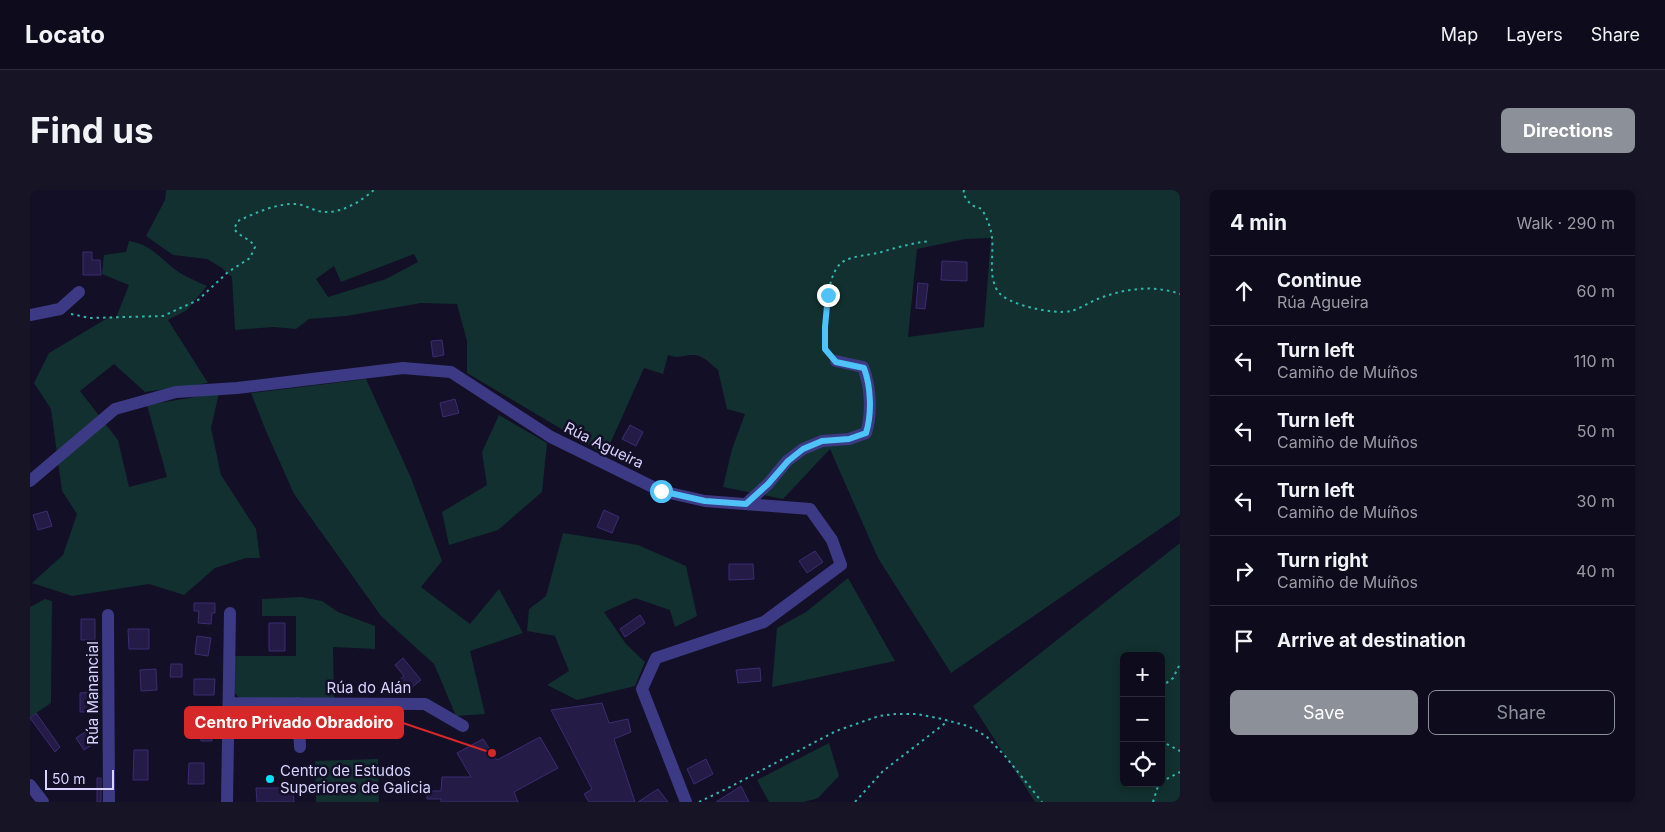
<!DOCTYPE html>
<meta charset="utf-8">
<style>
body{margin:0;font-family:Inter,sans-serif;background:#171425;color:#f1f3f6}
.controls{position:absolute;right:15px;bottom:15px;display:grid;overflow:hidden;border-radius:8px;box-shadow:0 2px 8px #0003}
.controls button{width:45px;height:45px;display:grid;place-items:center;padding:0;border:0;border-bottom:1px solid #2e2b3b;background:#0e0b1c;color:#f1f3f6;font:25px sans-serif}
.scale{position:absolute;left:15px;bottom:12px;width:69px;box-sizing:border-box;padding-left:5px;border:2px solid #d9d4ff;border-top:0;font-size:14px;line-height:18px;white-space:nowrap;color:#d9d4ff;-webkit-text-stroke:4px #130f26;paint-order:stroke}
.stop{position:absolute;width:15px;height:15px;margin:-11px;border:4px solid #4fc3f7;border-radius:50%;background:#fff}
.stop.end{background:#4fc3f7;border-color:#fff;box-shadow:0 1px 5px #0008}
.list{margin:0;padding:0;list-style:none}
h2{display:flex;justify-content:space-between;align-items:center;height:65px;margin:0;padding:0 20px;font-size:21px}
h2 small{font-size:16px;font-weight:400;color:#9b9ba3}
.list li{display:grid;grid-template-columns:32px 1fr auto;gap:15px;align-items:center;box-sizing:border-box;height:70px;padding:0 20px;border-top:1px solid #2e2b3b}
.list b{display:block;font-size:19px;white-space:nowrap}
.list p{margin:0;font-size:16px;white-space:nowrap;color:#9b9ba3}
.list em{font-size:16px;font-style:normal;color:#9b9ba3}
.actions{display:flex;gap:10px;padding:15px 20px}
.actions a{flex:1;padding:11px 0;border:1px solid #8c9099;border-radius:8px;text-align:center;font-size:18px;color:#8c9099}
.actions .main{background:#8c9099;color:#fff}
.icon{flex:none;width:28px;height:28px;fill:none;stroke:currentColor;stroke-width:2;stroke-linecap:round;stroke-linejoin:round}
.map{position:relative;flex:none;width:1150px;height:612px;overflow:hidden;border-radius:8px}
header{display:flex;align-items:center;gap:30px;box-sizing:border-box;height:70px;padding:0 25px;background:#0e0b1c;border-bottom:1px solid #2e2b3b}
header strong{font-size:24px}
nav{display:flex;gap:28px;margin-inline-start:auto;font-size:18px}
.intro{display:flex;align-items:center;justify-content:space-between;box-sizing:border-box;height:120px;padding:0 30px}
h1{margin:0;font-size:35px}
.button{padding:12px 22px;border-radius:8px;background:#8c9099;color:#fff;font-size:18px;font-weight:700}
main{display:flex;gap:30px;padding:0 30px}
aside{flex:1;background:#0e0b1c;border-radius:8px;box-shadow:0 2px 8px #0003}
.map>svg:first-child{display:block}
.green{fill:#12302f;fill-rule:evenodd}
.building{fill:#241b47;stroke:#3b2d73}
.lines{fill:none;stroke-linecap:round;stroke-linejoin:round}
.path{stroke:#2fb8b0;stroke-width:2;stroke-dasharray:2.5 4;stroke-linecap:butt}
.minor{stroke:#3d3a85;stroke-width:12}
.route{stroke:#4fc3f7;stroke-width:6}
.poi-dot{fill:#00e5ff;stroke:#130f26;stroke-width:2}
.labels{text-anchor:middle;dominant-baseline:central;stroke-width:5;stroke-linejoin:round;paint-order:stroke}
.street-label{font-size:15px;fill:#d9d4ff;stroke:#130f26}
.poi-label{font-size:15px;fill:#d9d4ff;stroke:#130f26;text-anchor:start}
.leader{fill:none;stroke:#d62828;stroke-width:2}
.callout-dot{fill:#d62828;stroke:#130f26;stroke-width:2}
.callout{fill:#d62828;stroke:#d62828;stroke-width:2}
.callout-label{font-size:16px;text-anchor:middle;font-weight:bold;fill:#fff}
</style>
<header>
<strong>Locato</strong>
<nav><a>Map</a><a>Layers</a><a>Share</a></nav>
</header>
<div class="intro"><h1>Find us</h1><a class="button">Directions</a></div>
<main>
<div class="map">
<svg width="1150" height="612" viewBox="0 0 1150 612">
<rect width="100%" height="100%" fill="#130f26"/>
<!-- green -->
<path class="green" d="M136,0H1150V325L921,483L848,368L800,259L753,309L693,297L702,259L715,224L697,219L688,180C682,175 672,164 663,165C652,165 651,169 638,165L633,184L614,178L575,265L437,183V151L427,114L391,113L316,126L279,129L266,139L243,137L205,140L202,87L192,78L177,69L143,65L116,46L135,10ZM961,48L954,137L878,147L887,59L935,49ZM384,64L388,72L356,89L298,107L286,89L304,76L311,92Z
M99,51C124,55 132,72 152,84C159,88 168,92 177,96L157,120L138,130L178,193L115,202L84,174L50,201L88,250L99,297L137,287L117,215L189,203L181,238L191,285L226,339L230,368H216L185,378L154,405L119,394L42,406L2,393L33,365L47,324L32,301L21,219L4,193L19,163L81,126L86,128L99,95L72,84L74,65L96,62Z
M336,189L381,288L412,371L391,397L440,434L469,399L493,443L440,461L455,524L426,526L404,474L351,426L264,304L236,241L221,203Z
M469,225L517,253L512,302L468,340L419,355L412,322L457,295L452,262Z
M533,343L608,355L656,376L667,426L645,437L640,420L605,408L574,422L596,454L615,472L605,496L547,510L517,495L539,481L525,446L497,441L499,419L516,406Z
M1150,353V612H1005L943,516ZM1094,466H1131V593H1094Z
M818,388L865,471L742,497L747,438L776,422Z
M271,407L292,411L308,422L345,436V459L303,457L304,510L210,509L205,503V466H266V426H232V409Z
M15,409L22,411L21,513L0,527V417Z
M799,553L809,586L788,608L774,612H739L727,590Z
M348,569L349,612H286L285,571Z"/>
<!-- building -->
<path class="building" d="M53,62H62V70H70L71,85H53Z
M912,71L937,72V91L911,90Z
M888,93L898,94L895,119L886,118Z
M412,150L414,165L403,167L401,151Z
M425,209L429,223L413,227L410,213Z
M600,235L613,242L606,256L592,249Z
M574,320L589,327L582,343L567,337Z
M17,321L22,336L8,340L3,325Z
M785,361L793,372L777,383L769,371Z
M699,374H723L724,389L699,390Z
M164,413H185V423H182L181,434L168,433L169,421H164Z
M610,425L615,433L595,447L590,439Z
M51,429H65V450H51Z
M239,433H255V461H239Z
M98,439H119V459H99Z
M167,446L181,448L178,466L165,464Z
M373,468L391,490L378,500L369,490L374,486L365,475Z
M141,474H152V487H140Z
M730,478L731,491L708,493L706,480Z
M126,479L127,500L111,501L110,480Z
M164,489H185L184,505H164Z
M62,502V522H50V503Z
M572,513L579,533L598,529L601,542L584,549L605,612H559L554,604L562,599L521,520Z
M6,523L30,557L25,562L0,528Z
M181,538L182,551H171L170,539Z
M60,539L68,551L54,560L46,548Z
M510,547L528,578L484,602L488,612H411V609H397V601H411L412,587H441L427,563L453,549L467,570Z
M104,560H118V590H103Z
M676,569L683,584L664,594L657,579Z
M159,573H174V594H158Z
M67,588H71V612H67Z
M711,596L719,612H686Z
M226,598H263L264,612H227Z
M628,599L638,612H608Z"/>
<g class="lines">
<!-- path -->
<path class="path" d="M934,0L933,4L941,15L952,19C957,29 961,37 962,48C964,65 958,84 967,100C975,115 1025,125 1041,121C1049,119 1057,114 1065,110C1092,99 1122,94 1150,104
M41,124L60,128L133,126L168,110L198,82L220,68L225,57C221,49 210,47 204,39L208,31C225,23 247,13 267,14C274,15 281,19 288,21C308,26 330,12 344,0
M799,164L795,159C795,139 794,82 814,71C823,66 838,65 848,63C865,58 882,53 900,51
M1131,497L1143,488L1150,474
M1131,551L1150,561
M1131,592L1150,582
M669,612L700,597L806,541L849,526L865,524H887L912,529L938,536L956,546L975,566L1012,612
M825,612L853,581L918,531
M1123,612L1129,593"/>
<!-- minor -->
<path class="minor" d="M0,125L30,119L49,102
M0,291L85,219L146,202L207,198L373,178L421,182L521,247L631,301L675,311L780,319L802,350L811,375L734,432L626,468L612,499L656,612
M716,314L738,294L757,271L773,259L792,251L819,249L836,243C842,224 841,197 833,177L806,171
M78,425L79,612
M199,513L395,514L433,536
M268,513L270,557
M0,595L13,612
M197,612L200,423"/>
</g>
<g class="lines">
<!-- route -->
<path class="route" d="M631,301L675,311L716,314L738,294L758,271L773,259L792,251L819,249L836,243C842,224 841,197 834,178L806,172L795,159V137L798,105"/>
</g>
<!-- markers -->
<circle class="poi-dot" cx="240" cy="589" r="5"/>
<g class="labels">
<!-- street labels -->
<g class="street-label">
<text transform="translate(574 255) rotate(26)">Rúa Agueira</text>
<text x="339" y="497">Rúa do Alán</text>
<text transform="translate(62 503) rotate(-90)">Rúa Manancial</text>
</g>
<!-- poi labels -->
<g class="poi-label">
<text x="250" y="580">Centro de Estudos<tspan x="250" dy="17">Superiores de Galicia</tspan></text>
</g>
</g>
<!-- callouts -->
<path class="leader" d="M462 563L373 533"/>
<circle class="callout-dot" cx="462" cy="563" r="5"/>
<rect class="callout" x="155" y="517" width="218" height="31" rx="5"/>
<g class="callout-label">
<text x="264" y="538">Centro Privado Obradoiro</text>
</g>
</svg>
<div class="controls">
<button>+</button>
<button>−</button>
<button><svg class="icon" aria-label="locate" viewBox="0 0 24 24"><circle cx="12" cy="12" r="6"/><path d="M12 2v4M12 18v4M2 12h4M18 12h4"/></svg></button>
</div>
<div class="scale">50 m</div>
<div class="stop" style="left:631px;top:301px"></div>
<div class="stop end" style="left:798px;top:105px"></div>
</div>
<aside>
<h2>4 min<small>Walk · 290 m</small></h2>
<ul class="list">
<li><svg class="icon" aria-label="ahead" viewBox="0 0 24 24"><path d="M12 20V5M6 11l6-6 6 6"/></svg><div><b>Continue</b><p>Rúa Agueira</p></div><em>60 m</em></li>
<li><svg class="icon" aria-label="left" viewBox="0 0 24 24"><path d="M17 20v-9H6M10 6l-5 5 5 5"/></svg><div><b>Turn left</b><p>Camiño de Muíños</p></div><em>110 m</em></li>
<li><svg class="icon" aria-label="left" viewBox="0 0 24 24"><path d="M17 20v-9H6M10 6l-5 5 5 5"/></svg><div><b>Turn left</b><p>Camiño de Muíños</p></div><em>50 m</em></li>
<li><svg class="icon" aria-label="left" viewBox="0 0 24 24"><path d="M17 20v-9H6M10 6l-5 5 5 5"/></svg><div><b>Turn left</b><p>Camiño de Muíños</p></div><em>30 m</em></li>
<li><svg class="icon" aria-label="right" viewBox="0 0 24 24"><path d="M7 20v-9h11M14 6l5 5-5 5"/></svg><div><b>Turn right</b><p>Camiño de Muíños</p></div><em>40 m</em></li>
<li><svg class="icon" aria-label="arrive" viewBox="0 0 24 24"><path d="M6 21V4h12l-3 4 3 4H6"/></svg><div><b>Arrive at destination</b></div></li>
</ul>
<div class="actions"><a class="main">Save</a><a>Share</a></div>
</aside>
</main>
